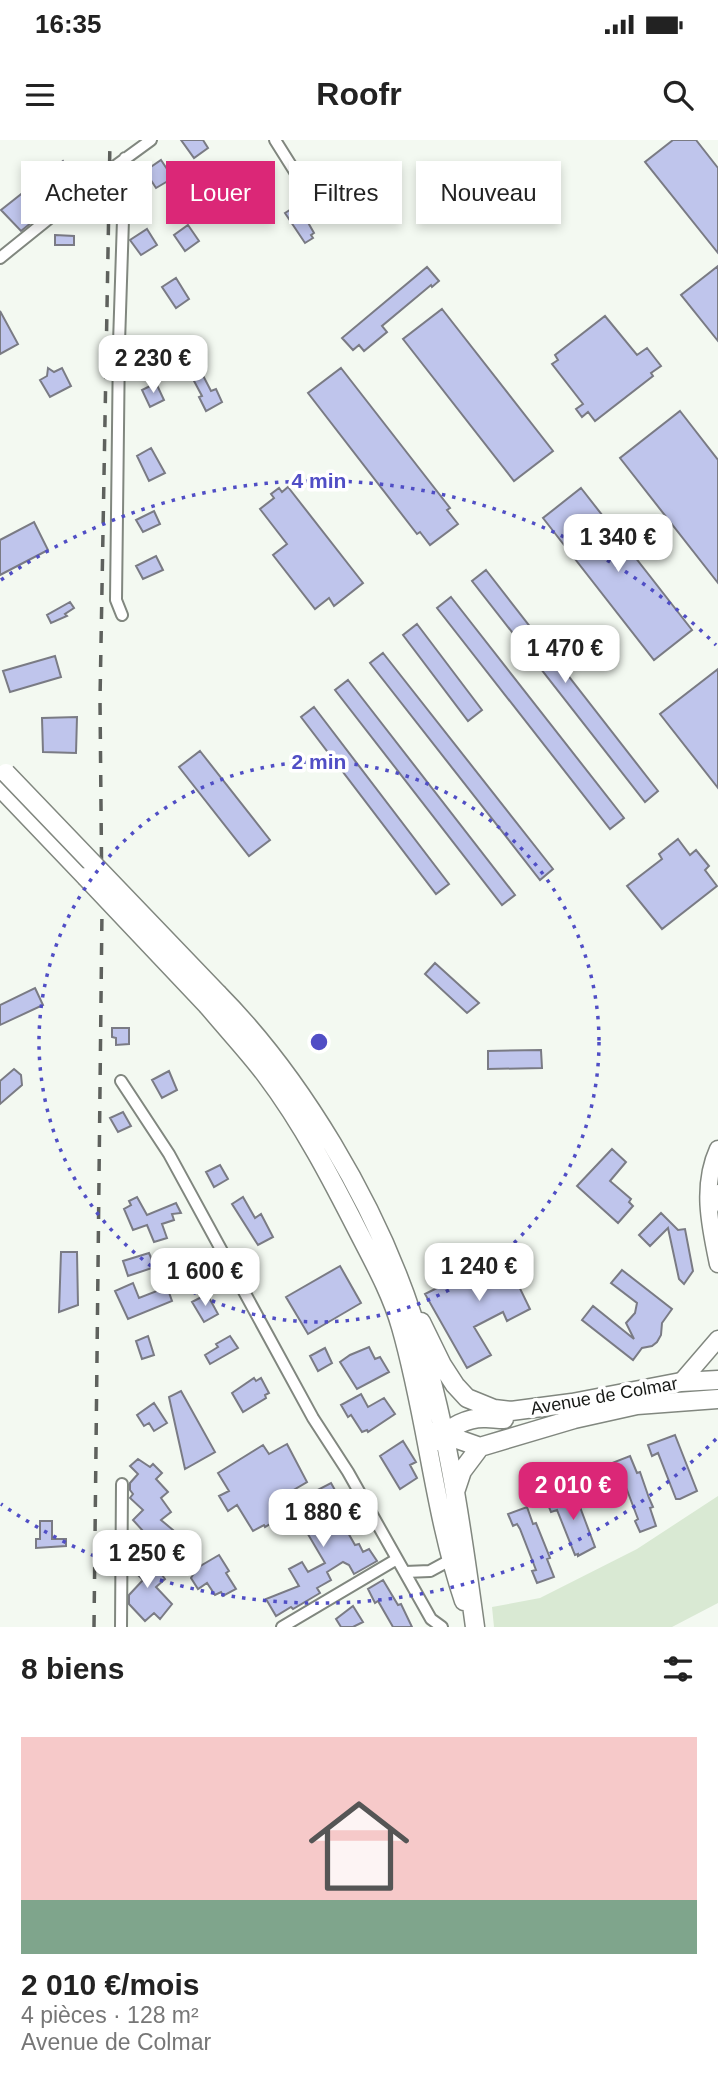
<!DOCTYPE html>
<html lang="fr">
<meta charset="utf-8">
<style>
:root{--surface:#fff;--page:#f2f2f2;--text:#222;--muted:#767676;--accent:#db2777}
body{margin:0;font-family:Helvetica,sans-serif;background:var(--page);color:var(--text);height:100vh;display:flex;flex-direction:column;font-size:26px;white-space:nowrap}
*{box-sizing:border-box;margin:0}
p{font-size:23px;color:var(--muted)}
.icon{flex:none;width:38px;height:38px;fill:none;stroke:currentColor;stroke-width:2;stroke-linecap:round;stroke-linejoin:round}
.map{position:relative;height:1487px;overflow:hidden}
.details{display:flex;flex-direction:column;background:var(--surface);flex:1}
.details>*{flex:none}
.guide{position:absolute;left:21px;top:21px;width:677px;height:63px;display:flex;gap:14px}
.price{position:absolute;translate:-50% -60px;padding:0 16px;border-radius:14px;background:#fff;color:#222;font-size:23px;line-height:46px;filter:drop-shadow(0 2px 4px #0008)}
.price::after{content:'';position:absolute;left:50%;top:42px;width:21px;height:16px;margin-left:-10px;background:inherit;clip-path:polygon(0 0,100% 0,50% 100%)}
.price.active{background:var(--accent);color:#fff}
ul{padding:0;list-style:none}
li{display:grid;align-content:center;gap:14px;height:371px;padding:0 21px}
li span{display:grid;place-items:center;height:217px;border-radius:0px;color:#555}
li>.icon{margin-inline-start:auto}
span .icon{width:126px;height:126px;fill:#fffc;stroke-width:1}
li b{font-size:30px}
h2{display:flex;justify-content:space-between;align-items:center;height:84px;padding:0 21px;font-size:30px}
.chip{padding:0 24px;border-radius:0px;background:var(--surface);box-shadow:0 4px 10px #0003;font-size:24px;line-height:63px}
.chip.active{background:var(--accent);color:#fff}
.status{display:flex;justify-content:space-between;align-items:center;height:49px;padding:0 35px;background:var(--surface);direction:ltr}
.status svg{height:19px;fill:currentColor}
header{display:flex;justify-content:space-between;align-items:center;height:91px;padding:0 21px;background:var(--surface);font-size:32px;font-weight:700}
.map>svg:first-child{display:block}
.green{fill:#d9e9d3}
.building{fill:#bfc5ec;stroke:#7a7b84;stroke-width:2}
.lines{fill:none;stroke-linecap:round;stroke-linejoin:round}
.street-casing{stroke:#81877f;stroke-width:14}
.secondary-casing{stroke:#81877f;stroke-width:19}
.primary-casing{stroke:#81877f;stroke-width:21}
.street{stroke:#fff;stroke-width:10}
.secondary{stroke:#fff;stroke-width:16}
.primary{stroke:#fff;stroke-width:18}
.rail{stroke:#5e615d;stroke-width:3.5;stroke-dasharray:12 12;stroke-linecap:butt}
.primary-bridge-casing{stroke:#81877f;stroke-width:21;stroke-linecap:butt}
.primary-bridge{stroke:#fff;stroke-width:18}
.ring{fill:none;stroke:#504ec5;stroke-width:3.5;stroke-dasharray:3.5 7}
.labels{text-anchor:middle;stroke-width:7;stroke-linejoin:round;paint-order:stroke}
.street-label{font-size:18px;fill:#181a17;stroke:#fff}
.centre{fill:#504ec5;stroke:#fff;stroke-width:3.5}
.ring-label{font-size:21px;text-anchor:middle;font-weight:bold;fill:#504ec5;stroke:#fff;stroke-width:7;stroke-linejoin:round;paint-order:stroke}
</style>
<div class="status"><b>16:35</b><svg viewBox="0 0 49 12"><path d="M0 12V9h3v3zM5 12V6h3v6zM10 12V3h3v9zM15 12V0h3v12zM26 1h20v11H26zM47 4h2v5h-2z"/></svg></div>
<header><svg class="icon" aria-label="menu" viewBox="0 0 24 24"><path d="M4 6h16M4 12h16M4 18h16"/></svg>Roofr<svg class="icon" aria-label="search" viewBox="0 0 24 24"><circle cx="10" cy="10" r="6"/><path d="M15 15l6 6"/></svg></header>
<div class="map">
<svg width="718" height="1487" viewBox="0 0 718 1487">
<rect width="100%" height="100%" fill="#f3f9f1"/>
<path class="green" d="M718,1356V1463L672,1487H494L492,1467L540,1458L637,1409Z"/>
<path class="building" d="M181,0H203L208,8L194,18Z
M673,0H696L718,28V113L645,22Z
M161,20L173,38L156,48L145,31Z
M63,21L79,44L21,91L1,70Z
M343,47L352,63L333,74L324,59Z
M298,65L314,93L311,95L313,98L305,103L285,73Z
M188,85L199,101L185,111L174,95Z
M147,89L157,105L141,115L130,100Z
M55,95L74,96V105H55Z
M718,126V201L681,155Z
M427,127L439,141L432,147L431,145L382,186L387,192L364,211L359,205L353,210L342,198Z
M176,138L189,159L176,168L162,147Z
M442,169L553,311L514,341L403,199Z
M0,171L18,204L0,214Z
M605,176L637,215L647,208L661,226L651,233L653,236L595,281L588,272L582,277L576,269L583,264L552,224L558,220L555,215Z
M191,205L197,218L195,220L211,251L216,249L222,262L206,271L199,257L202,256L185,224L171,231L164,218Z
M48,228L54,232L62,228L71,246L50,257L40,240L47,236Z
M341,228L450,368L447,370L458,384L430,405L420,392L417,394L308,253Z
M156,243L164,260L150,267L142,250Z
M680,271L718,320V443L620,318Z
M151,308L165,333L149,341L137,316Z
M288,347L363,443L334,466L329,458L315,469L273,415L287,404L260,369L274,358L271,354L279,348L282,352Z
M581,348L692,490L654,520L543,378Z
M154,371L160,384L143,392L136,380Z
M34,382L48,410L0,435V400Z
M156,416L163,430L143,439L136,426Z
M486,430L658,651L645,662L472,441Z
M451,457L624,678L610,689L437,468Z
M70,462L74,468L65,474L67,476L51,483L47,475Z
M417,484L482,570L468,581L403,495Z
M383,513L553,729L540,740L370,523Z
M55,516L61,537L10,552L3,531Z
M718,529V648L660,574Z
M348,540L515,755L502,765L335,550Z
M314,567L449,744L436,754L301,577Z
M77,577L76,613L43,612L42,578Z
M200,611L270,700L249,716L179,627Z
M678,699L690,715L696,710L709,726L705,730L717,746L662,789L627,746L662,719L659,714Z
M435,823L479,863L467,873L425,834Z
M35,848L43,865L0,885V865Z
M112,888H129V904L116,905V898L112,897Z
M541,910L542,928L488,929V911Z
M14,929L21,935L22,945L0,964V941Z
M169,931L177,950L162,958L152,940Z
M123,972L131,986L118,992L110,978Z
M612,1009L626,1022L610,1041L631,1059L629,1062L633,1066L618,1083L577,1046Z
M220,1025L228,1039L214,1047L206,1032Z
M137,1057L147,1075L176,1063L181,1073L172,1074L174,1080L162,1084L167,1098L154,1102L147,1085L133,1090L124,1069L131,1065L129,1061Z
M243,1057L255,1078L261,1074L273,1097L258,1105L232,1064Z
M661,1073L678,1090L685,1089L693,1131L684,1144L679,1139L668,1088L650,1106L639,1095Z
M526,1107L531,1118L510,1128L530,1169L507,1181L503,1172L474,1187L491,1215L467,1228L425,1154L511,1111L512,1114Z
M194,1110L206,1138L184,1148L175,1132L182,1129L176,1116Z
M61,1112H77L78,1165L59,1172Z
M149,1113L155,1127L128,1136L123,1121Z
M340,1126L361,1163L308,1194L286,1157Z
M622,1130L672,1169L662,1183L661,1195L657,1202L652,1206L642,1208L633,1220L582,1180L593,1166L634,1199L626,1183L635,1173L637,1163L611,1143Z
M133,1143L139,1158L167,1147L172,1161L128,1179L115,1151Z
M207,1154L218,1174L204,1182L192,1162Z
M148,1196L154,1215L142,1219L136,1201Z
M230,1196L238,1208L210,1224L205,1215L218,1207L216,1204Z
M369,1207L375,1219L380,1217L389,1232L357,1249L340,1222L350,1215Z
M325,1208L332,1223L318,1231L310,1216Z
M254,1238L256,1241L261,1238L269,1253L265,1255L266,1258L243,1272L232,1253Z
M181,1251L215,1312L185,1329L169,1257Z
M361,1254L368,1267L384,1258L395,1274L368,1292L367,1290L362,1292L351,1275L348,1277L341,1265Z
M154,1263L167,1283L154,1291L149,1283L144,1286L137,1275Z
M675,1295L697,1351L680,1359H676L658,1313L652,1316L648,1305Z
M403,1301L416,1322L410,1325L417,1338L400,1349L380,1316Z
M287,1304L307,1342L285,1355L294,1370L265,1387L264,1385L253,1391L237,1365L228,1371L219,1356L229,1351L218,1333L263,1305L269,1314Z
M630,1316L637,1333L640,1332L649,1358L653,1367L650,1368L656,1386L640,1392L635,1381L638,1379L627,1350L620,1333L616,1335L612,1323Z
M138,1319L150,1327L153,1324L162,1333L156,1339L168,1352L161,1358L171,1372L161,1380L179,1395L163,1413L133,1380L143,1370L130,1358L133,1354L130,1350V1343L138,1334L130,1326Z
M331,1343L355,1386L347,1391L355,1405L359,1404L363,1412L369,1409L377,1421L354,1434L349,1425L343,1422L327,1432L331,1440L317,1448L320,1453L293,1469L291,1467L276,1476L266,1459L299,1446L289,1429L302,1422L308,1432L325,1423L299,1379L314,1371L306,1356Z
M574,1351L595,1407L578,1416V1414L575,1415L557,1370L551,1372L547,1362Z
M527,1367L533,1384L536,1383L550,1418L547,1419L554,1437L537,1443L532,1431L536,1430L520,1389L517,1384L513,1386L508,1374Z
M40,1381H52V1399H66V1406L36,1408V1399H40Z
M133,1407L139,1413L137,1417L152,1432L156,1427L165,1439L156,1447L172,1464L160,1479L154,1473L145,1481L129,1464V1455L143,1440L129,1426L131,1421L129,1410Z
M219,1415L229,1431L226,1433L236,1449L223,1456L221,1452L215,1455L207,1443L198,1449L191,1438L197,1428Z
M383,1440L398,1465L401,1464L412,1487H393L378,1461L375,1463L368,1449Z
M353,1466L363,1482L353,1487H341L336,1479Z"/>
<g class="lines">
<defs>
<path id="street" d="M275,0L297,35
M0,118L103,35L151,0
M122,475L116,460L119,203L125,18
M121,941L169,1014L313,1278L348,1332L431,1479L442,1487
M713,1069L718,1050
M405,1432L430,1431L454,1418
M121,1487L122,1344
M282,1487L397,1419"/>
<path id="secondary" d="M718,1009C701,1046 710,1086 718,1124
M681,1242L718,1199"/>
<path id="primary" d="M0,647L86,737
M218,854C301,938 375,1063 412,1175C446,1275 461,1383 475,1487
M208,866C227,889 248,911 266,935C303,984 332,1040 360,1095C375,1124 392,1155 401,1187C427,1277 434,1372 464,1461
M421,1182L442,1225L455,1245L467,1258L494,1269L511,1271L572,1263L681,1242L718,1240
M438,1290L443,1294L480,1307
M439,1301C447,1287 469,1277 486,1278C492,1278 497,1279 504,1279
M480,1307L574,1279L637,1265L718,1259
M455,1352L462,1331L480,1307"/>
</defs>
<use href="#street" class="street-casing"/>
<use href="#secondary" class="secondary-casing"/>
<use href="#primary" class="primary-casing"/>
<use href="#street" class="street"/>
<use href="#secondary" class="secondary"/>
<use href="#primary" class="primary"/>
<path class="rail" d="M94,1487L102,770L100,560L110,0"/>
<defs>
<path id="primary-bridge" d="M6,633L218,854
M86,737L208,866"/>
</defs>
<use href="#primary-bridge" class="primary-bridge-casing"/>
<use href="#primary-bridge" class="primary-bridge"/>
</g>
<g class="ring">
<circle cx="319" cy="902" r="280"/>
<path d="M716 1299A561 561 0 0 1 1 1364M1 440A561 561 0 0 1 716 505"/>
</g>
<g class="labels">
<g class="street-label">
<text transform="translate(604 1256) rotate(-10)" y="6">Avenue de Colmar</text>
</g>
</g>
<circle cx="319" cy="902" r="10" class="centre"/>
<g class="ring-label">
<text x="319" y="348">4 min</text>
<text x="319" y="629">2 min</text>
</g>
</svg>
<b class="price" style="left:153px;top:255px">2 230 €</b>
<b class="price" style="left:618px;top:434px">1 340 €</b>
<b class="price" style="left:565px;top:545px">1 470 €</b>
<b class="price" style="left:479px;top:1163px">1 240 €</b>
<b class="price" style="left:205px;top:1168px">1 600 €</b>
<b class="price active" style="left:573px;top:1382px">2 010 €</b>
<b class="price" style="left:323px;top:1409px">1 880 €</b>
<b class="price" style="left:147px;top:1450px">1 250 €</b>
<div class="guide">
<a class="chip">Acheter</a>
<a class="chip active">Louer</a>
<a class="chip">Filtres</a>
<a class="chip">Nouveau</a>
</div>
</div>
<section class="details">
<h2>8 biens<svg class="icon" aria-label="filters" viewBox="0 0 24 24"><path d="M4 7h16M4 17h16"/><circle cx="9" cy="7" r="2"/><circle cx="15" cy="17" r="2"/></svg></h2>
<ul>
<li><span style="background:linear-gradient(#f6c9c9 75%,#7fa58c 0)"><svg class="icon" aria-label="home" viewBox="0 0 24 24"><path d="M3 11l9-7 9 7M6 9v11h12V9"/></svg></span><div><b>2 010 €/mois</b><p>4 pièces · 128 m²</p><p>Avenue de Colmar</p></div></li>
</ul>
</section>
